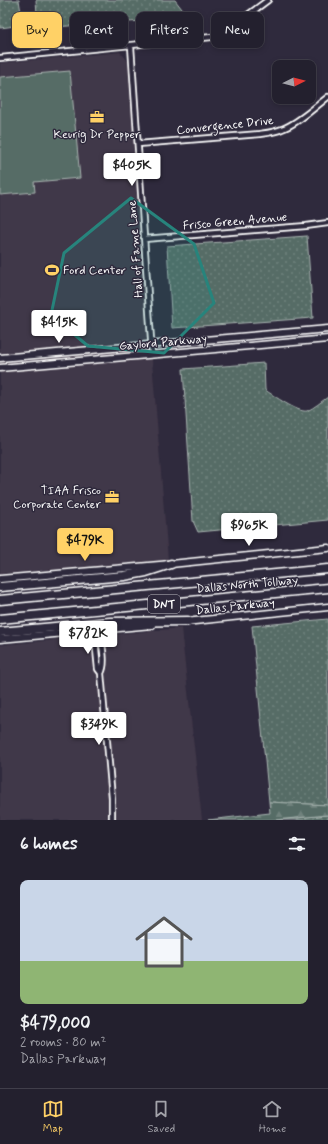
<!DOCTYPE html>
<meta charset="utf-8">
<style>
:root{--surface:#23202e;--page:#2f2d3a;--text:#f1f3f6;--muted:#a3a3aa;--line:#403e4a;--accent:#ffd166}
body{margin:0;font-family:Mynerve,sans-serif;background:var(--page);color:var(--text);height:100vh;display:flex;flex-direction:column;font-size:15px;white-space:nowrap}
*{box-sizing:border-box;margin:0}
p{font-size:13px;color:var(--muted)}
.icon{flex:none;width:22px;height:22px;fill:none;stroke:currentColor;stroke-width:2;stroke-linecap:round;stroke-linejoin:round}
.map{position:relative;height:820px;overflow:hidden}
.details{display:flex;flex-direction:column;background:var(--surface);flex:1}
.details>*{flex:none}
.guide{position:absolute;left:12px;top:12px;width:304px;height:36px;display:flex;gap:8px}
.needle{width:26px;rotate:84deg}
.fabs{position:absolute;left:272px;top:60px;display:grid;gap:8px}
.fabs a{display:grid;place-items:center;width:44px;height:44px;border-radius:8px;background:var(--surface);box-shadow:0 2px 6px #0003,0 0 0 1px var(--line);font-size:20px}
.price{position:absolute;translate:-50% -34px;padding:0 9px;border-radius:4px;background:#fff;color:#222;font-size:13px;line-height:26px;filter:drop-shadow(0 1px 2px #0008)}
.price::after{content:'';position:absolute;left:50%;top:24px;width:12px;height:9px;margin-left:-6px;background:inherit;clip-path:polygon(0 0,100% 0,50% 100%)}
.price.current{background:var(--accent);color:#111}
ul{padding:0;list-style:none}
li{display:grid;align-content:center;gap:8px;height:212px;padding:0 20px}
li span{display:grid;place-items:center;height:124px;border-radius:8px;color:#555}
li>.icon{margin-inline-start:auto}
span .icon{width:72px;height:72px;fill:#fffc;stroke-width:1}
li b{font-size:17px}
h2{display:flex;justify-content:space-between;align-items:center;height:48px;padding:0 20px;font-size:17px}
.pill{padding:0 14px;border-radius:8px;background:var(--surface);box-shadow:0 2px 6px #0003,0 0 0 1px var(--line);font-size:14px;line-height:36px}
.pill.current{background:var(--accent);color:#111}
.tabs{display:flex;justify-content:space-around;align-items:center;height:56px;border-top:1px solid var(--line);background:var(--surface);font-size:11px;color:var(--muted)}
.tabs a{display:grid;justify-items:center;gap:2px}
.tabs .current{color:var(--accent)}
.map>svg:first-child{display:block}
.built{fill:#413748}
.grass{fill:url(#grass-dots);stroke:#aab6b2}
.forest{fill:url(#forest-firs);stroke:#aab6b2}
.pitch{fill:#566c66;stroke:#aab6b2}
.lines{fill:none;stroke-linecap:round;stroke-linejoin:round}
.street-casing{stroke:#fff;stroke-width:8}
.secondary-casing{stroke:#fff;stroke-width:9}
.highway-casing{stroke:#fff;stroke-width:11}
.street{stroke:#2f2a3d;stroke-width:4.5}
.secondary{stroke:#2f2a3d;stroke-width:6}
.highway{stroke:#2f2a3d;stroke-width:8}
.marked{fill:#27847c;fill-opacity:0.2;stroke:#27847c;stroke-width:3;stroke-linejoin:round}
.labels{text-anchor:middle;stroke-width:3;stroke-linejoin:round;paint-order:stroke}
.shield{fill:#2f2a3d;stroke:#c1bfc5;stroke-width:1}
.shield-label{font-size:11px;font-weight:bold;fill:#fff}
.street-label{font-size:12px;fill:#fff;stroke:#2f2a3d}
.poi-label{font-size:12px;fill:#fff;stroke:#2f2a3d}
</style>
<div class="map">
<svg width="328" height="820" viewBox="0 0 328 820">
<defs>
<pattern id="grass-dots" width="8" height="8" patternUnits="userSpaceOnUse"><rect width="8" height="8" fill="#566c66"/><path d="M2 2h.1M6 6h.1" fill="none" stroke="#6f827d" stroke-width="1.8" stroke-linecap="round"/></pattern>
<pattern id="forest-firs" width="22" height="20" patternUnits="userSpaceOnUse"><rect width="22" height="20" fill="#566c66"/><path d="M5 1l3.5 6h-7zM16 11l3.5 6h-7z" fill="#6f827d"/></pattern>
</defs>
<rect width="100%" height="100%" fill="#2f2a3d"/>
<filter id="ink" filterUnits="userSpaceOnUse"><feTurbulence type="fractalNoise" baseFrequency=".025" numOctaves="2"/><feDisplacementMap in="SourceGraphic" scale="8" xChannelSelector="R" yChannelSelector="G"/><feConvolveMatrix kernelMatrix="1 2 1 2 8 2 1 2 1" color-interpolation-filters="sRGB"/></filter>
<g filter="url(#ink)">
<path class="built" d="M120,52L128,61L168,560L0,574V63Z
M181,628L202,820H0V645Z"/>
<path class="grass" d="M0,0H19L23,25L0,28Z
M36,0H175L189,18L38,28Z
M307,236L313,318L172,328L167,246Z
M264,363L265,390C273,395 298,413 307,411C314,408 322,401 328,397V520L198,532L193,521L183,369Z
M328,619V805L269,802L252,626Z
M328,815V820H275Z"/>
<path class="forest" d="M269,802L328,805V815L275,820H208L270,813Z"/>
<path class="pitch" d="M70,71L80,178L34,182L35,192L0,195V77Z"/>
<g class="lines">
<defs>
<path id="street" d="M131,46L152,354
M0,58L212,37L225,32L268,0
M138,144L260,134C267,133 275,132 282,129C297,124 315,107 328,97
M144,239L306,226L328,223
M94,630L98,669L101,673L112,798V820
M100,630C101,641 107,663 101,673"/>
<path id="secondary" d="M0,358L328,329
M0,368L328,339
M0,579L171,564L328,548
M185,622L328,607
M0,639L152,625"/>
<path id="highway" d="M0,587L124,576L146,572L171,564
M0,600L328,569
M0,619L328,588
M0,632L110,622L188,621"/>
</defs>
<use href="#street" class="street-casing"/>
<use href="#secondary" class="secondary-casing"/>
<use href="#highway" class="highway-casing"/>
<use href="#street" class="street"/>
<use href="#secondary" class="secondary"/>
<use href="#highway" class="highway"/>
</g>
</g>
<path class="marked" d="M131,198L194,244L214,303L164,353L88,346L51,315L64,253Z"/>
<defs>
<symbol id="office-bare" viewBox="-9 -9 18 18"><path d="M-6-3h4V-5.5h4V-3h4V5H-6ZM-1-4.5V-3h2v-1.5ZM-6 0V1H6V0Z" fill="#ffd166" stroke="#2f2a3d" stroke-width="2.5" paint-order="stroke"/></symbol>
<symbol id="stadium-bare" viewBox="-9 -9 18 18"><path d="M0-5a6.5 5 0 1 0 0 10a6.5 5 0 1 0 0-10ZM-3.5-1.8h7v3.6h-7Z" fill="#ffd166" stroke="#2f2a3d" stroke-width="2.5" paint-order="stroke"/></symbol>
</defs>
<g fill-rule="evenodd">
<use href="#office-bare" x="87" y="107" width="20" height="20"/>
<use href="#stadium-bare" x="42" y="260" width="20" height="20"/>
<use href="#office-bare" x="102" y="487" width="20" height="20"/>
</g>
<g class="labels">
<rect class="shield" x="148" y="595" width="32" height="18" rx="3"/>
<g class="shield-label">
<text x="164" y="608">DNT</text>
</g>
<g class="street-label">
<text transform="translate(225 125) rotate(-6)" y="4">Convergence Drive</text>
<text transform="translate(235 221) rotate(-5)" y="4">Frisco Green Avenue</text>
<text transform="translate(135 249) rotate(-94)" y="4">Hall of Fame Lane</text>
<text transform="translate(163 342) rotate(-5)" y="4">Gaylord Parkway</text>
<text transform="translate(247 584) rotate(-5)" y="4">Dallas North Tollway</text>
<text transform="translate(235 606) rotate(-6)" y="4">Dallas Parkway</text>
</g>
<g class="poi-label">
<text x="97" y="138">Keurig Dr Pepper</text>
<text x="63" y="274" text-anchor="start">Ford Center</text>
<text x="101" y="494" text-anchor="end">TIAA Frisco<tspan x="101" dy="14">Corporate Center</tspan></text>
</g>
</g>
</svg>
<div class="fabs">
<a><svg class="needle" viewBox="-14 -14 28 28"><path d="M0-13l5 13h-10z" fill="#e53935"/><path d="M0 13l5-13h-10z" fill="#a3a3aa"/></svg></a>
</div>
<b class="price" style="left:132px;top:187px">$405K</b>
<b class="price" style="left:59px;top:344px">$415K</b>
<b class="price" style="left:249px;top:547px">$965K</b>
<b class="price current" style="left:85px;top:562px">$479K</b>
<b class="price" style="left:88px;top:655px">$782K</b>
<b class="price" style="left:99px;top:746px">$349K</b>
<div class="guide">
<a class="pill current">Buy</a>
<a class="pill">Rent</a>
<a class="pill">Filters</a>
<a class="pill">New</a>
</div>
</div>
<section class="details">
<h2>6 homes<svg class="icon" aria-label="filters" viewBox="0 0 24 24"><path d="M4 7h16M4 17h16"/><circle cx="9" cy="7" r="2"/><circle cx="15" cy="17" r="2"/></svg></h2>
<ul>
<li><span style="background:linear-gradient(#c9d6e8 65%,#8fb573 0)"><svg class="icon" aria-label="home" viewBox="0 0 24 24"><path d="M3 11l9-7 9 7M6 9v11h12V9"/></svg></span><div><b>$479,000</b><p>2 rooms · 80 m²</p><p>Dallas Parkway</p></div></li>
</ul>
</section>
<nav class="tabs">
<a class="current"><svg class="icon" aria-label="map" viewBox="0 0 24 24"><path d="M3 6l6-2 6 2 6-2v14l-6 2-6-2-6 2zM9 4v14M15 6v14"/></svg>Map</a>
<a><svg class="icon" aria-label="saved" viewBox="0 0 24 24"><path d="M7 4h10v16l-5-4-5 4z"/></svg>Saved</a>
<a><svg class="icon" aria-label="home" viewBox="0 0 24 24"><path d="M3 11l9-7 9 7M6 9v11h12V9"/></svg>Home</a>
</nav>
